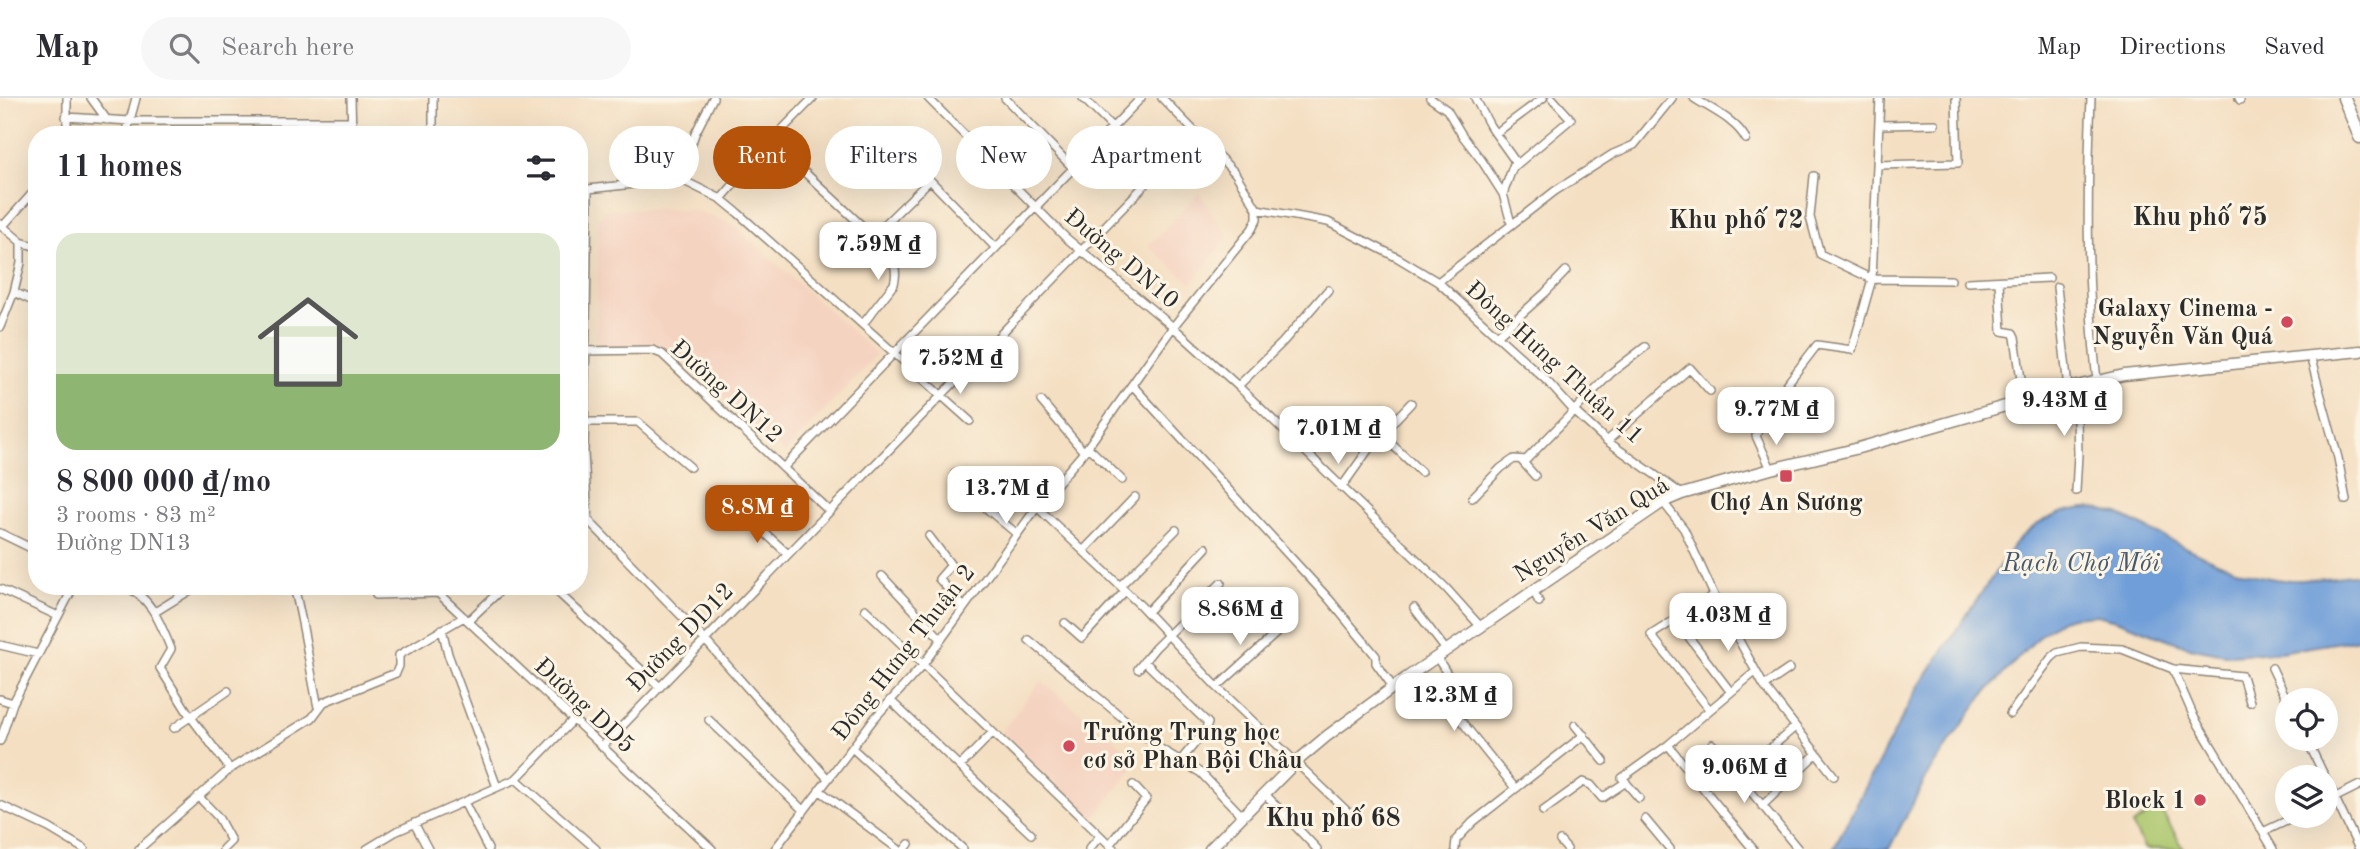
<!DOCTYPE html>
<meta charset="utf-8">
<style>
:root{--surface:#fff;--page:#f7f7f7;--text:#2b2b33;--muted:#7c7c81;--line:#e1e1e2;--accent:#b45309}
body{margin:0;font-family:"Old Standard TT",serif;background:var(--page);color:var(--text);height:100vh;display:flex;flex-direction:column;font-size:26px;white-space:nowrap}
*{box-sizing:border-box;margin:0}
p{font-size:23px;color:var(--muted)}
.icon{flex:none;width:38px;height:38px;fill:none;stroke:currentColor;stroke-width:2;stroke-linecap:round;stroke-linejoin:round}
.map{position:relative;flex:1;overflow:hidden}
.panel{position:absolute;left:28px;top:28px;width:560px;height:469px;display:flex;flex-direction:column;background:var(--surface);border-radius:28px;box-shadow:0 7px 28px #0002}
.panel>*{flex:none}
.hud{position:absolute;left:609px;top:28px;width:665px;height:63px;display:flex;gap:14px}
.buttons{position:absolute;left:2275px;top:590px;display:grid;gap:14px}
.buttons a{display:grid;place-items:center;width:63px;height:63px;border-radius:50%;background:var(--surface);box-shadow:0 7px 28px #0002;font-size:35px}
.price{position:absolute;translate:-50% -60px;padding:0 16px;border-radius:14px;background:#fff;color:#222;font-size:23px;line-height:46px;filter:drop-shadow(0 2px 4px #0008)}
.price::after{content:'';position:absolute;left:50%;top:42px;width:21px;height:16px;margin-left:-10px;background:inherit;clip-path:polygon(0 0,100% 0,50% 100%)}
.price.current{background:var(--accent);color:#fff}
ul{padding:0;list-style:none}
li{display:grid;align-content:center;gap:14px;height:371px;padding:0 28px}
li+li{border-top:2px solid var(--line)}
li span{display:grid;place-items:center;height:217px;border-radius:21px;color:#555}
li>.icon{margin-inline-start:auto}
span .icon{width:126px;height:126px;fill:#fffc;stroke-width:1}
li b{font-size:30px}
h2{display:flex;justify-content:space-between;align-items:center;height:84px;padding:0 28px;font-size:30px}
.tag{padding:0 24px;border-radius:32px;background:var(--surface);box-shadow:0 7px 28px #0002;font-size:24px;line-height:63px}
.tag.current{background:var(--accent);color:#fff}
header{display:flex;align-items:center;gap:42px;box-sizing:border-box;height:98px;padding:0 35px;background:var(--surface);border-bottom:2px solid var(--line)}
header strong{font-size:33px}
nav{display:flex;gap:38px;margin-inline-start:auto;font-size:24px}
.search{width:490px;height:63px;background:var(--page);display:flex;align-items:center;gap:18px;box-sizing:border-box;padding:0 24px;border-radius:38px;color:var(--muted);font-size:26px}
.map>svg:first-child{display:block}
.built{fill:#f5d3c1}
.green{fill:#acc66c;stroke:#6c784c;stroke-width:2}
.water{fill:#6f9ed8;stroke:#4d6482;stroke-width:2}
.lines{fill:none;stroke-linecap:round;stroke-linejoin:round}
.minor-casing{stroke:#908576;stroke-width:10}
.secondary-casing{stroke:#908576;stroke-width:13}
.primary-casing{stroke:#908576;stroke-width:15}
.minor{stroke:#fff;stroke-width:7}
.secondary{stroke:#fff;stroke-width:10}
.primary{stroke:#fff;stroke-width:12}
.poi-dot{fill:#d1495b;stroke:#fcf5e5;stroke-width:2.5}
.labels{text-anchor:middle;stroke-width:6;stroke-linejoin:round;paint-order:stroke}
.street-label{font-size:24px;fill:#2b2b2b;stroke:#fcf5e5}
.poi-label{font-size:24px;font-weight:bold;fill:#2b2b2b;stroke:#fcf5e5;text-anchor:end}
.neighbourhood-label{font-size:26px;font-weight:bold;fill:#2b2b2b;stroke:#fcf5e5}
.water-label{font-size:26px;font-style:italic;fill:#465970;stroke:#fcf5e5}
</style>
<header>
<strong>Map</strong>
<div class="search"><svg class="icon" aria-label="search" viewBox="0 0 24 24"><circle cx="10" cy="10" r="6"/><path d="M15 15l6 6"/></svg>Search here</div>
<nav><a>Map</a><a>Directions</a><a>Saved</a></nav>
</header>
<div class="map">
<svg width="2360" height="751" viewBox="0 0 2360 751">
<rect width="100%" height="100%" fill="#fcf5e5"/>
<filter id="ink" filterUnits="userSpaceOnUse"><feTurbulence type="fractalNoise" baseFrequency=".0143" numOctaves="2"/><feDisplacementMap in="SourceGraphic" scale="14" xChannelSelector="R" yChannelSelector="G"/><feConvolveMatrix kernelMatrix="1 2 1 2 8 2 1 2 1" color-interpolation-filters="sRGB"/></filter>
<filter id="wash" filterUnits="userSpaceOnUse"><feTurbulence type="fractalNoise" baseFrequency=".00686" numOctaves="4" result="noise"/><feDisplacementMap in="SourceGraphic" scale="28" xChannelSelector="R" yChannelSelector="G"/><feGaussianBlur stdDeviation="1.57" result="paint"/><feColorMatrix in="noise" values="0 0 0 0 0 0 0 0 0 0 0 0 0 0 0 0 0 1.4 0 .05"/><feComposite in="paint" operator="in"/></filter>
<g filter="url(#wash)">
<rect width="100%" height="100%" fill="#f4dfc2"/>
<path class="built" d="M1199,95L1228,138L1192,186L1148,148Z
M607,111H676L700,114L731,125L877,256L785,355L685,265L670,254L659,250H604L596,242L598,120Z
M1041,583L1139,662L1093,722L1001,634Z"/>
<path class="green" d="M2157,711L2162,714L2184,751H2145L2132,727Z"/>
<path class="water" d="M2085,410L2099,411L2118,416C2167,439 2231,478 2284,482C2309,483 2335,479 2360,476V541L2280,554L2229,557L2189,549L2119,523L2097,517L2072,519L2061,522L2040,537L1981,600L1929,674L1889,751H1833L1917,591L2013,448C2032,426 2055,413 2085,410Z"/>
</g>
<g filter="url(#ink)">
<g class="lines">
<defs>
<path id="minor" d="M67,0V37
M91,0L107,22
M351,0L352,37
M928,0L1065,139L1173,229L1238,288L1446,490L1480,528
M1005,0L1073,70
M1083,0L1112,29
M1162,0L1235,75L1257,111
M1430,0L1447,12L1462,37L1482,63L1503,96L1511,125
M1475,0L1490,28L1515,63L1503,96
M1694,0C1712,12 1736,22 1746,41
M2091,0C2087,95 2086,188 2097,283
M2239,0L2240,2
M66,19L130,23H352
M1879,27L1935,26
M1496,35L1543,0
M126,37L136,0
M433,37V0
M771,43L873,138L930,82L996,150
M1877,67L1958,65L1956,0
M1515,68L1571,21L1552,0
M1814,78L1810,119L1820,156L1872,181L1951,182
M680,81L721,101L738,115L970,323
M680,81L695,36L713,0
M588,91L584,355L588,422L705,542L828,681
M579,92L680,81
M721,101L771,43L813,0
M1257,111L1328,124L1398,160L1438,184L1547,283L1574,313L1607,343L1682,396
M0,126L21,144V165L14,194L37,205
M3,128L37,90
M21,144L37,149
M1438,184L1555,93L1613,56L1634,47L1672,0
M1968,184L2049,180
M1999,184L2002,233L2013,235L2015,239L2024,303
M2057,189L2068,290
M863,226L894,186C900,165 887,151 873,138
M0,229L14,194
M1498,237L1545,195L1566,173
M579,253L652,252L662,256L829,413
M2310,258L2338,360L2346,402
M1133,288L1329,501L1376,558V565L1393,589
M1238,288L1282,245L1328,192
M2076,288L2078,356L2076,393
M1041,303L1084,354
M584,324H638L690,369
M1381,336L1421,374
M1607,343L1690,270L1710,293
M1088,349L1122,382
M1521,362L1535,378
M783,370L1141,0
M1771,371L1756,338L1764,316L1817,247L1852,252L1872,181L1880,0
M955,376L986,410L1017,436
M1341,390L1373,345L1411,305
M1472,400L1501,370L1514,361L1526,362L1611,275L1645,249
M1663,404L1684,431L1714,497L1764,588L1834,678
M1037,409L1140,507L1217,589L1348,714
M744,416L788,456
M0,435L37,453
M929,438L951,467L939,481L964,509
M1083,453L1135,399
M882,478L941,541
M123,488C151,497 161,527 171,551L160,570L190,618L230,671
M435,488L438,495L712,751
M551,488L660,589
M1120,488L1176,432
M0,491L58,518
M1533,492L1539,504
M1210,496L1233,522
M296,497C305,534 310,572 318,609
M376,497L438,495
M1414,510L1446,552
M865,511L1114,751
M155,514L197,488
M1147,514L1206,450
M1675,521L1730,593
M468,523L505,488
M1065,525L1082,540L1125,493
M442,531L448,556L497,689
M1029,542L1159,650L1201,675L1242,718
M0,547L38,556
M1436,558L1458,593L1453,599L1451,610L1515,690
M1144,563L1208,625L1205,633L1181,662
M2272,570L2287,602
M1138,571L1155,550L1221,485
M2173,571L2194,619L2273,751
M1764,588L1789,571
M1217,589L1282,530
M0,601L13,605
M890,602L1031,736
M1709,611L1651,537L1714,497
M2010,616L2051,560L2057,555L2081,549L2122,551L2173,571L2242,578L2250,604
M709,622L804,713
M1575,627L1604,663
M174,630L228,593
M2306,640L2325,679
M0,643L13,605L74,488
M1712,646L1798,751
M1668,647L1753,751
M602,649L1196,34
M852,650L963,751
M960,668L992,635
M1738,678L1795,629
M516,681L596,751
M2326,681L2359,751
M819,692L898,751
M1264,695L1317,751
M198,698L218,719L231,743L223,751
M1639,700L1622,680L1668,647L1755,574
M464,704L488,751
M2326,704L2360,687
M0,707L49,730L84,751
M1762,708L1816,656
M1543,713L1583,684L1591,687L1602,700L1626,684
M1645,721L1670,751
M414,725L428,751
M2263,734L2297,718
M1560,743L1567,751
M1109,747L1146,701L1133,687
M139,751L230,671L312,620L324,604L396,575L399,568V557L464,519
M367,751L395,734L516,681L575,620
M775,751L873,622L922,568L1037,409L1084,354L1173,229L1252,131L1257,121V111
M905,751L909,746
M1089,751L1100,738
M1455,751L1456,742L1473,724L1584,637"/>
<path id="secondary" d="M1210,751L1296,664L1327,638L1406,580L1663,404L1682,396L1771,371L1855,351L2068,290L2124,277L2360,253"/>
<path id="primary" d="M2344,0L2360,39"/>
</defs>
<use href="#minor" class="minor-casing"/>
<use href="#secondary" class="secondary-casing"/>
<use href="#primary" class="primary-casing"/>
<use href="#minor" class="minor"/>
<use href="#secondary" class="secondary"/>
<use href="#primary" class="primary"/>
</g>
</g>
<g class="poi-dot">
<circle cx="2287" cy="224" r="7"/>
<rect x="1779" y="371" width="14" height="14" rx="3.5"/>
<circle cx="1069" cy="648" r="7"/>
<circle cx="2200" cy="702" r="7"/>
</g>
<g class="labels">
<g class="street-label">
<text transform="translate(1122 160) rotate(40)" y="8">Đường DN10</text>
<text transform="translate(1555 264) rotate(42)" y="8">Đông Hưng Thuận 11</text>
<text transform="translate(727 293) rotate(42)" y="8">Đường DN12</text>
<text transform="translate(1591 431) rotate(-32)" y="8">Nguyễn Văn Quá</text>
<text transform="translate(680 539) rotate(-46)" y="8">Đường DD12</text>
<text transform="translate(903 554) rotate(-52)" y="8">Đông Hưng Thuận 2</text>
<text transform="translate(585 607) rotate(43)" y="8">Đường DD5</text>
</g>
<g class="poi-label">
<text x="2273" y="218">Galaxy Cinema -<tspan x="2273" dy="28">Nguyễn Văn Quá</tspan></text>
<text x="1786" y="412" text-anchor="middle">Chợ An Sương</text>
<text x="1083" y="642" text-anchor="start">Trường Trung học<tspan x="1083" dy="28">cơ sở Phan Bội Châu</tspan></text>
<text x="2186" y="710">Block 1</text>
</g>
<g class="neighbourhood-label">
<text x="2200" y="127">Khu phố 75</text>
<text x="1736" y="130">Khu phố 72</text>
<text x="1333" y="728">Khu phố 68</text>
</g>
<g class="water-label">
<text x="2081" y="473">Rạch Chợ Mới</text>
</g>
</g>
</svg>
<div class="buttons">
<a><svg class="icon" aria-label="locate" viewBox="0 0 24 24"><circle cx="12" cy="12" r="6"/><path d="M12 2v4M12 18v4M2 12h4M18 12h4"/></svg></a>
<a><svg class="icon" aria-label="layers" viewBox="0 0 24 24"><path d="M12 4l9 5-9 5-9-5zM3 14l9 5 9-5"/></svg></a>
</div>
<b class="price" style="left:878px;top:184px">7.59M ₫</b>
<b class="price" style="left:960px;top:298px">7.52M ₫</b>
<b class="price" style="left:2064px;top:340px">9.43M ₫</b>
<b class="price" style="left:1776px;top:349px">9.77M ₫</b>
<b class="price" style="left:1338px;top:368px">7.01M ₫</b>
<b class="price" style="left:1006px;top:428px">13.7M ₫</b>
<b class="price current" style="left:757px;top:447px">8.8M ₫</b>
<b class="price" style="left:1240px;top:549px">8.86M ₫</b>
<b class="price" style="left:1728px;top:555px">4.03M ₫</b>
<b class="price" style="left:1454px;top:635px">12.3M ₫</b>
<b class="price" style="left:1744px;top:707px">9.06M ₫</b>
<div class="hud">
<a class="tag">Buy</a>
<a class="tag current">Rent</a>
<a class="tag">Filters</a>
<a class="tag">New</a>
<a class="tag">Apartment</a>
</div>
<section class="panel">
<h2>11 homes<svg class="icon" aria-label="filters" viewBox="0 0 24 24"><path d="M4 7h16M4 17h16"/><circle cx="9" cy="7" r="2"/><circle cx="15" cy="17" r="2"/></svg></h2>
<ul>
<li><span style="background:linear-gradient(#dfe7d0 65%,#8fb573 0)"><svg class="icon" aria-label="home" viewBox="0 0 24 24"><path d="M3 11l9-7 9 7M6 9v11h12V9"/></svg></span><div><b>8 800 000 ₫/mo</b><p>3 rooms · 83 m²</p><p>Đường DN13</p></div></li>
</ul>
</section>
</div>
